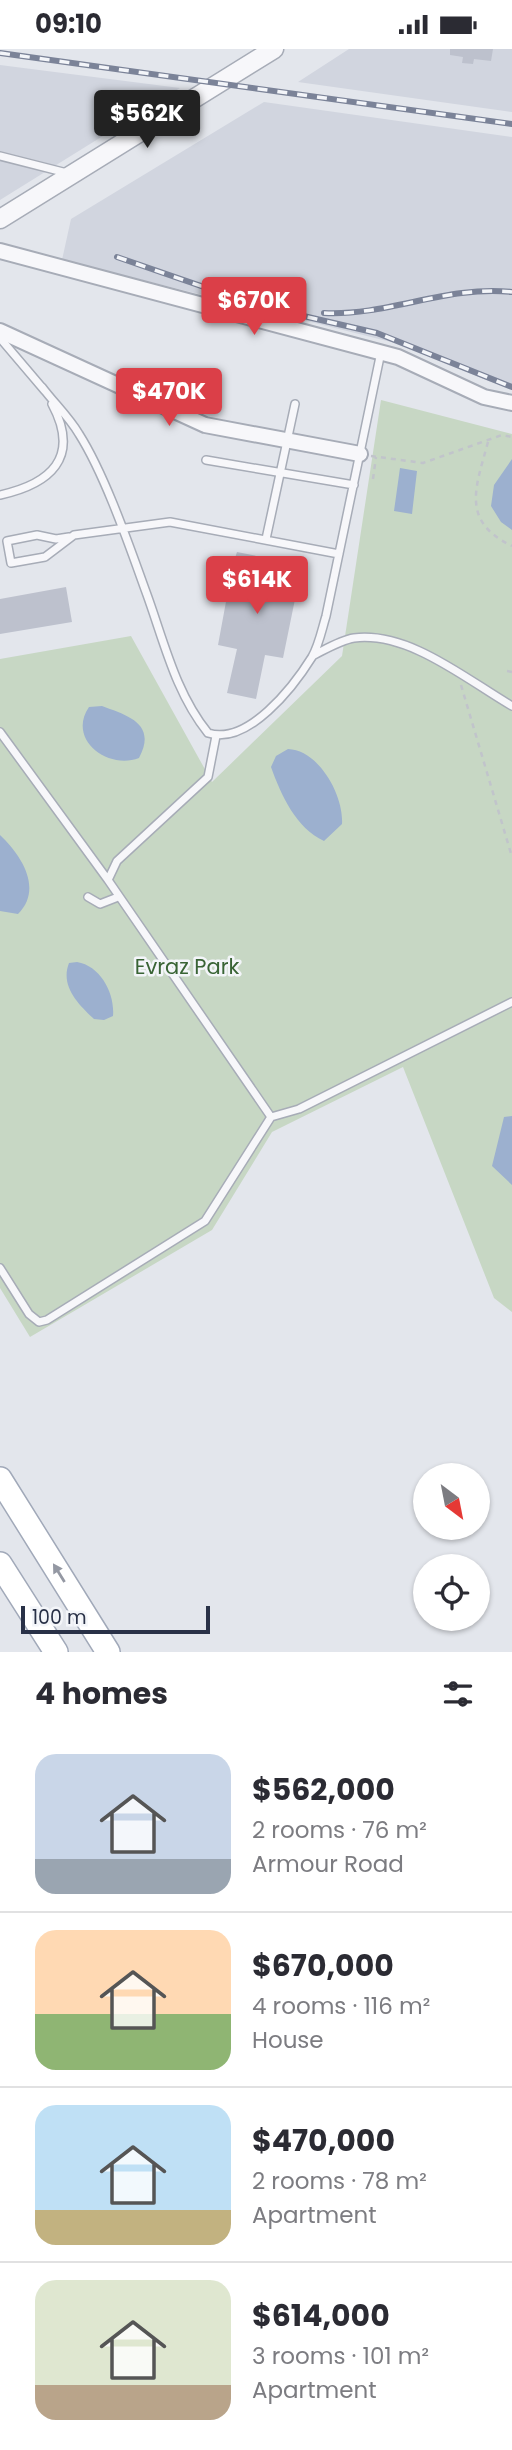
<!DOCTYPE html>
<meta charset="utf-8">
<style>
:root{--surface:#fff;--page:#f2f2f3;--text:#2b2b33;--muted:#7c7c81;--line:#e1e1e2;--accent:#db3f48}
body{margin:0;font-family:Poppins,sans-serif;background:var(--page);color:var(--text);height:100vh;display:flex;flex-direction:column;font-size:26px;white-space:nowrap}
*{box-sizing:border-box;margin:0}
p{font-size:23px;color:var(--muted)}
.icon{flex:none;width:38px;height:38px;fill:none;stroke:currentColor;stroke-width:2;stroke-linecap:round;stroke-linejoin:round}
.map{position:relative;height:1603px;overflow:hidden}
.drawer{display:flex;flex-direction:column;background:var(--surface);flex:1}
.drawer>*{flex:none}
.needle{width:46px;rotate:148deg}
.fabs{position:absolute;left:413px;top:1414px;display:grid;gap:14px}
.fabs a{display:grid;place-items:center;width:77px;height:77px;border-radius:50%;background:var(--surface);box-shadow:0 2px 5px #0004;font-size:35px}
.scale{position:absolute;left:21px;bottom:18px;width:189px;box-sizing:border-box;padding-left:7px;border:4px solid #293147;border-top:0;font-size:19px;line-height:24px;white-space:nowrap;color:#293147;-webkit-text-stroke:5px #f3f5f9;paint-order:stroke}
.price{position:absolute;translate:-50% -60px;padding:0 16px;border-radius:7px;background:var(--accent);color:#fff;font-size:23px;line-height:46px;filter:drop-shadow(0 2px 4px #0008)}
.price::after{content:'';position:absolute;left:50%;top:42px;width:21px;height:16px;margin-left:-10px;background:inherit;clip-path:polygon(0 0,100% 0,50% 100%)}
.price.active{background:#222;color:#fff}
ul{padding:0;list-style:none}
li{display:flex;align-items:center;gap:21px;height:175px;padding:0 35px}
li+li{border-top:2px solid var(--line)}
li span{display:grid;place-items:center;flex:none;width:196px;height:140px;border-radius:21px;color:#555}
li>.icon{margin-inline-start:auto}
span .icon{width:84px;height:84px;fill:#fffc;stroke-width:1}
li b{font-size:30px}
h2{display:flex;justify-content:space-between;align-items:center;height:84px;padding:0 35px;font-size:30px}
.status{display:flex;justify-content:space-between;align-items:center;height:49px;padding:0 35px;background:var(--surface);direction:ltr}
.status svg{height:19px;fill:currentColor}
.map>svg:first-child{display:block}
.built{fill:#d1d5df}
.green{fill:#c7d7c4}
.water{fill:#9cb0cf}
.building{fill:#bdc1cd}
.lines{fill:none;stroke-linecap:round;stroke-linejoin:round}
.service-casing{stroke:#a7acb7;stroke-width:10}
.minor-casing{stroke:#a7acb7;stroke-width:18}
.tertiary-casing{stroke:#a7acb7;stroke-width:21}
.primary-casing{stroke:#a1a9b9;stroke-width:26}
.path{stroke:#c1c4cb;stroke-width:2.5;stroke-dasharray:5 5;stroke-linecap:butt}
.service{stroke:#f7f7fa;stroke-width:7}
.minor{stroke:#f7f7fa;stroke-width:14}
.tertiary{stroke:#f7f7fa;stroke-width:18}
.primary{stroke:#fff;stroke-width:23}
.rail-casing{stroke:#7b8398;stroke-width:6}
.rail{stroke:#f3f5f9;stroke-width:3.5;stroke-dasharray:10;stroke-linecap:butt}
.oneway{fill:#9498a3}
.labels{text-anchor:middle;stroke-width:5;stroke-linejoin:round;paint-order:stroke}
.park-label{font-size:21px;fill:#396435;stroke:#f3f5f9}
</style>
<div class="status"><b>09:10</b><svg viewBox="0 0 49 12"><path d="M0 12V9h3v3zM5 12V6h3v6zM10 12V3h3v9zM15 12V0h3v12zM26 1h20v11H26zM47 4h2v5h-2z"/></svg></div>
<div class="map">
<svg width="512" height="1603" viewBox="0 0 512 1603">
<rect width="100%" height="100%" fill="#e3e6ec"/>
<path class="built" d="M349,0H512V63L298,33Z
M0,16L180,39L0,151Z
M264,53L512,88V339L491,333L403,296L62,211L71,170Z"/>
<path class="green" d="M381,351L512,385V1263L494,1249L403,1018L272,1083L212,1181L30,1288L0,1239V610L131,587L212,733L342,607Z"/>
<path class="water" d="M512,410V481L501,473L491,457L494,436Z
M400,419L417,422L412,465L394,462Z
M102,657C129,667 157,675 139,709C107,721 67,690 89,658Z
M288,700C319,701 344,747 342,775L324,792C296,779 281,746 271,718L276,707Z
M0,786C22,807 43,840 18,865L0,862Z
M77,913C101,917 115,945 113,967L104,971L94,970C78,955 60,937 69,914Z
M512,1067V1136L492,1117L504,1068Z"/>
<path class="building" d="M450,0H493L491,12L474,10L473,15L462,14L463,8L450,6Z
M237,503L302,516L283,609L265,606L256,650L227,644L237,600L218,596L230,531L220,529L224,510L234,512Z
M66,538L72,573L0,585V550Z"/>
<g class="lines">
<defs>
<path id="service" d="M0,107L67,124
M0,289L45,342
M42,338C54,354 69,368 79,385C105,426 129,496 146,543C164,592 175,643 208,684C248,697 294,637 312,608C319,596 322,580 326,567L381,303
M206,411L354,436
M0,446C50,435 81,409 52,355
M69,488L56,490L37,486L7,492L11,514L45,508L74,486L170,473L339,505
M266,490L295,355
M314,606C326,600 341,591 354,589C409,582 467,631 512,657
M0,683L108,831
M216,687L208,728L117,812L108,831L271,1068
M88,848L100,855L118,848
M0,1219L29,1265L39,1273L47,1271L205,1172L271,1068L299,1060L512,953"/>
<path id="minor" d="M0,202L398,308L484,348L512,354
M0,282L205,376L360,405"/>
<path id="tertiary" d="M0,170L274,0"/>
<path id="primary" d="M0,1430L108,1603
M0,1515L56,1603"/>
</defs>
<use href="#service" class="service-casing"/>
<use href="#minor" class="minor-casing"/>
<use href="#tertiary" class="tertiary-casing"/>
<use href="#primary" class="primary-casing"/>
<path class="path" d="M488,393C476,438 460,472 512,497
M371,407L423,414L502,386L512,388
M373,430L376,408
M507,622L512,623
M461,636L512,808"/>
<use href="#service" class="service"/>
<use href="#minor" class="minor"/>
<use href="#tertiary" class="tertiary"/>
<use href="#primary" class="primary"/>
<defs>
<path id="rail" d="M0,4L512,75
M117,208L256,256L377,284L512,338
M324,264C389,267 447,236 512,243"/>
</defs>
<use href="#rail" class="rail-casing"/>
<use href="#rail" class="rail"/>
</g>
<defs><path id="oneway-solid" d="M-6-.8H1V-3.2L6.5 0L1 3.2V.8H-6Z" transform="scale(1.75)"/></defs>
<use class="oneway" href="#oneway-solid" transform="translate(59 1524) rotate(-122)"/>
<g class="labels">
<g class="park-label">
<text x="187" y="925">Evraz Park</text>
</g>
</g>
</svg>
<div class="fabs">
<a><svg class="needle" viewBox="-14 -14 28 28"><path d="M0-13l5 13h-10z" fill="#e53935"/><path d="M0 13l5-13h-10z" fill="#7c7c81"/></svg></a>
<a><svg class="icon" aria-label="locate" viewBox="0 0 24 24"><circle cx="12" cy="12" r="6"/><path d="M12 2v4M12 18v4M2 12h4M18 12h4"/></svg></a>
</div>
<div class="scale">100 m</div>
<b class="price active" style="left:147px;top:101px">$562K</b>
<b class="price" style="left:254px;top:288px">$670K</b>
<b class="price" style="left:169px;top:379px">$470K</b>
<b class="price" style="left:257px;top:567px">$614K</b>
</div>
<section class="drawer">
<h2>4 homes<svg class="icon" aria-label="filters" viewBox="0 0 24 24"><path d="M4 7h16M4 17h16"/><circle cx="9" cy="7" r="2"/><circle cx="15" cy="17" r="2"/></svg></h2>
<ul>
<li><span style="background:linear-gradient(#c9d6e8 75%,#9aa5b1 0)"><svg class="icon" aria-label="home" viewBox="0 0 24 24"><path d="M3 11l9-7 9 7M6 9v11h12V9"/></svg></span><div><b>$562,000</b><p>2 rooms · 76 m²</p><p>Armour Road</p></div></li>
<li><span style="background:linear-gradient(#ffd9b3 60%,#8fb573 0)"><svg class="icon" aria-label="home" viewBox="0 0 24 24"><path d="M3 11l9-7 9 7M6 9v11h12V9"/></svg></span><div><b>$670,000</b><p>4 rooms · 116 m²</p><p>House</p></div></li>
<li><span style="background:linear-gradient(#bfe0f5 75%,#c2b280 0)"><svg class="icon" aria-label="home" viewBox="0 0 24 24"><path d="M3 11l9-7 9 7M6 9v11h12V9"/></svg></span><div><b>$470,000</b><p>2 rooms · 78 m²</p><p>Apartment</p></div></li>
<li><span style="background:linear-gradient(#dfe7d0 75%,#b9a48a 0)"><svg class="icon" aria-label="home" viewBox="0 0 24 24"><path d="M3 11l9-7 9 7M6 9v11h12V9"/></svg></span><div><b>$614,000</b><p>3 rooms · 101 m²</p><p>Apartment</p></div></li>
</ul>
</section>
